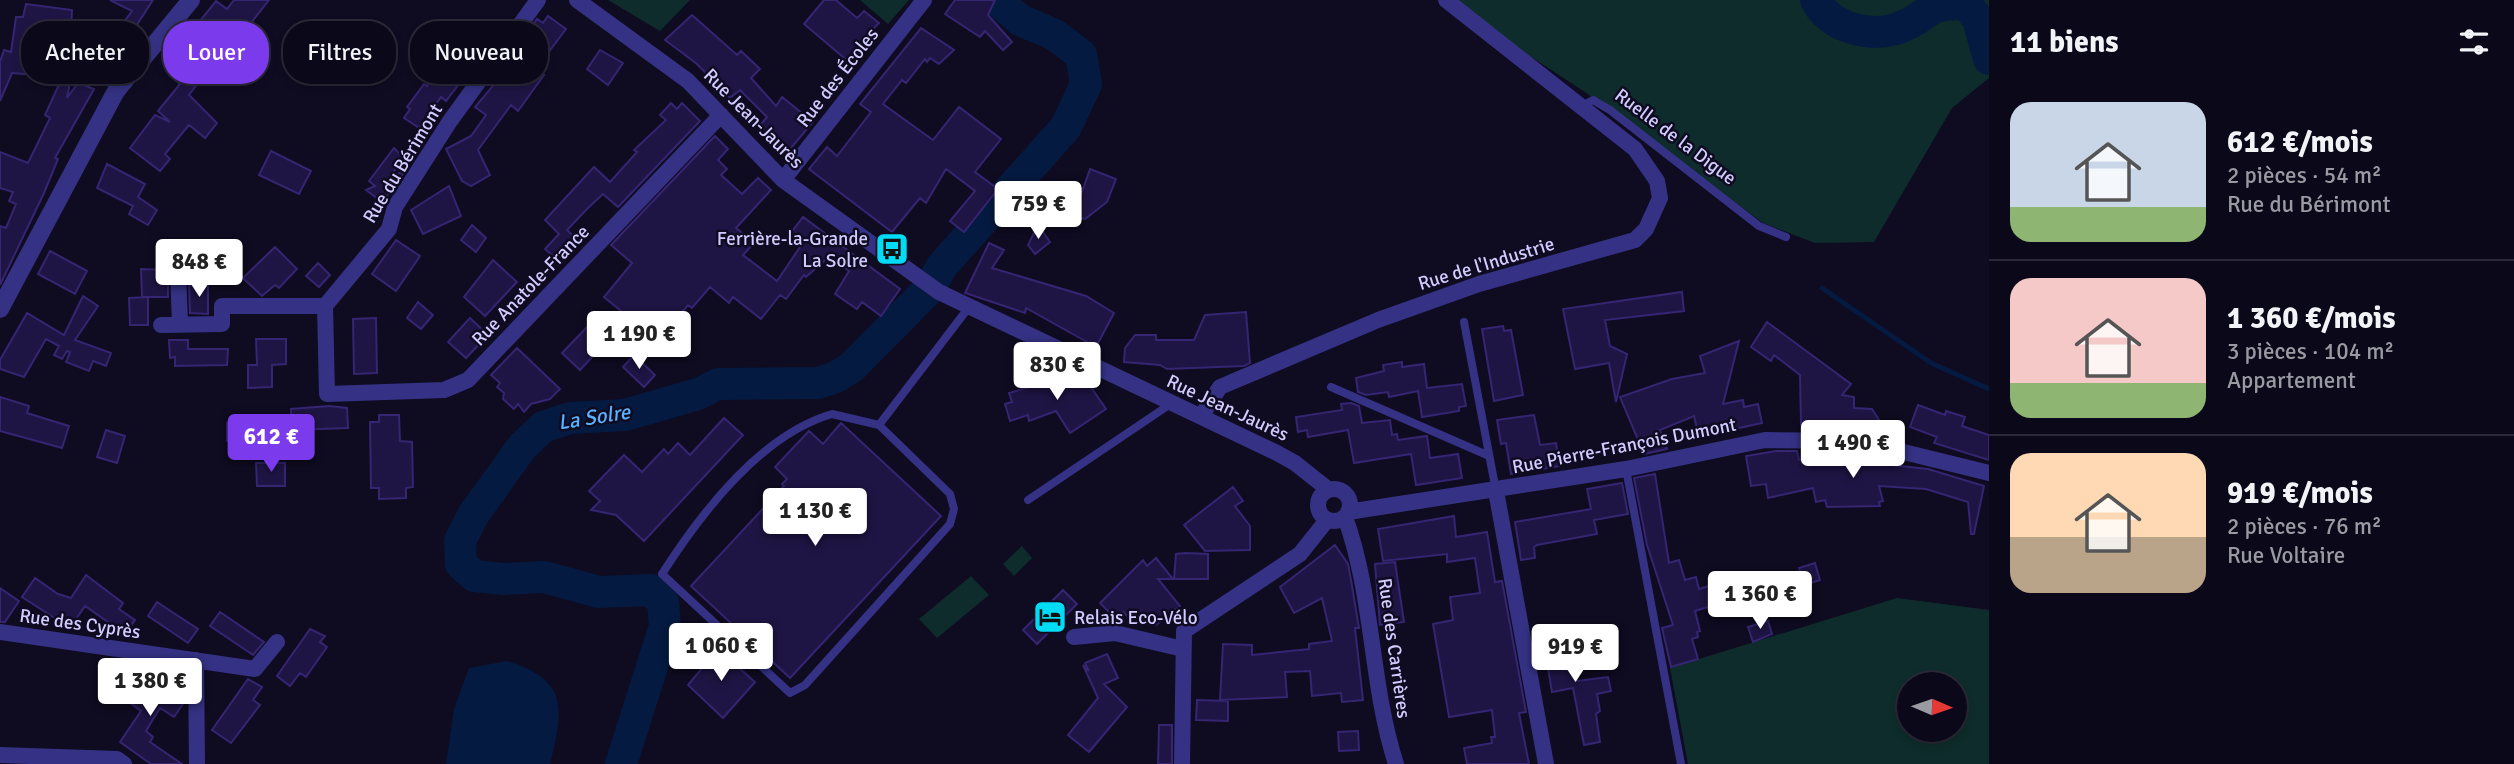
<!DOCTYPE html>
<html lang="fr">
<meta charset="utf-8">
<style>
:root{--surface:#0b0819;--page:#141122;--text:#f1f3f6;--muted:#9a9aa2;--line:#2b2938;--accent:#7c3aed}
body{margin:0;font-family:Signika,sans-serif;background:var(--page);color:var(--text);height:100vh;display:flex;flex-direction:column;font-size:26px;white-space:nowrap}
*{box-sizing:border-box;margin:0}
p{font-size:23px;color:var(--muted)}
.icon{flex:none;width:38px;height:38px;fill:none;stroke:currentColor;stroke-width:2;stroke-linecap:round;stroke-linejoin:round}
.map{position:relative;flex:1;overflow:hidden}
.details{display:flex;flex-direction:column;background:var(--surface);width:525px}
.details>*{flex:none}
.banner{position:absolute;left:21px;top:21px;width:665px;height:63px;display:flex;gap:14px}
.needle{width:46px;rotate:92deg}
.tools{position:absolute;left:1897px;top:672px;display:grid;gap:14px}
.tools a{display:grid;place-items:center;width:70px;height:70px;border-radius:50%;background:var(--surface);box-shadow:0 4px 10px #0003,0 0 0 2px var(--line);font-size:35px}
.price{position:absolute;translate:-50% -60px;padding:0 16px;border-radius:7px;background:#fff;color:#222;font-size:23px;line-height:46px;filter:drop-shadow(0 2px 4px #0008)}
.price::after{content:'';position:absolute;left:50%;top:42px;width:21px;height:16px;margin-left:-10px;background:inherit;clip-path:polygon(0 0,100% 0,50% 100%)}
.price.current{background:var(--accent);color:#fff}
ul{padding:0;list-style:none}
li{display:flex;align-items:center;gap:21px;height:175px;padding:0 21px}
li+li{border-top:2px solid var(--line)}
li span{display:grid;place-items:center;flex:none;width:196px;height:140px;border-radius:21px;color:#555}
li>.icon{margin-inline-start:auto}
span .icon{width:84px;height:84px;fill:#fffc;stroke-width:1}
li b{font-size:30px}
h2{display:flex;justify-content:space-between;align-items:center;height:84px;padding:0 21px;font-size:30px}
.pill{padding:0 24px;border-radius:28px;background:var(--surface);box-shadow:0 4px 10px #0003,0 0 0 2px var(--line);font-size:24px;line-height:63px}
.pill.current{background:var(--accent);color:#fff}
main{display:flex;flex:1;min-height:0}
.map>svg:first-child{display:block}
.green{fill:#0e2c2b;fill-rule:evenodd}
.water{fill:#051a41}
.lines{fill:none;stroke-linecap:round;stroke-linejoin:round}
.stream{stroke:#051a41;stroke-width:5}
.river{stroke:#051a41;stroke-width:32}
.building{fill:#1f1544;stroke:#352572;stroke-width:2}
.service{stroke:#353285;stroke-width:8}
.minor{stroke:#353285;stroke-width:16}
.tertiary{stroke:#353285;stroke-width:18}
.labels{text-anchor:middle;stroke-width:5;stroke-linejoin:round;paint-order:stroke}
.street-label{font-size:19px;fill:#d2cbff;stroke:#0f0b21}
.poi-label{font-size:19px;fill:#d2cbff;stroke:#0f0b21;text-anchor:end}
.water-label{font-size:21px;font-style:italic;fill:#59b1ff;stroke:#0f0b21}
</style>
<main>
<div class="map">
<svg width="1989" height="764" viewBox="0 0 1989 764">
<rect width="100%" height="100%" fill="#0f0b21"/>
<path class="green" d="M608,0H690L660,31Z
M860,0H909L888,24Z
M1456,0H1989V78L1952,108L1874,242L1815,243L1763,223L1585,92L1487,28Z
M1022,546L1032,558L1014,576L1003,564Z
M971,576L989,595L937,638L919,619Z
M1897,598L1989,610V764H1688L1670,668ZM1909,684H1955V730H1909Z"/>
<path class="water" d="M507,661C570,680 563,711 550,764H446L454,709L469,668Z"/>
<g class="lines">
<path class="stream" d="M1822,288L1931,363L1989,389"/>
<path class="river" d="M1816,0C1829,28 1873,39 1901,27C1932,15 1924,3 1966,4L1978,19L1989,59
M621,764L665,626L663,602L651,590L599,592L544,577L504,579L474,576L461,564L460,541L473,515L522,447L543,427L570,418L625,415L698,394L718,384L818,383L836,377L852,367L929,289L942,266L1066,127L1086,84L1081,55L1055,35L1020,20L997,0"/>
</g>
<path class="building" d="M110,0H153L110,66L99,55L132,11Z
M234,0H269L237,41L239,42L218,73L210,67L189,95L217,123L205,138L189,125L165,154L170,159L160,171L130,148L155,115L170,122L158,111L180,84L173,78L210,31L199,22L216,1L227,9Z
M824,0H836L857,18L864,11L879,23L872,30L875,32L849,62L804,24Z
M955,0H995L988,15L1012,42L1003,50L985,31L980,37L945,14Z
M26,4L72,10L71,34L98,39L97,48L63,46L59,77L12,73L0,101V62L4,50L11,52L16,17H23Z
M692,15L737,55L741,51L760,69L751,78L776,106L782,97L813,122L785,155L758,128L767,117L740,90L730,98L697,64L665,40Z
M548,16L566,29L536,69L544,75L518,111L511,105L478,150L490,175L471,186L462,181L446,149L471,136L486,115L475,107L507,69L510,72L533,40L526,35L537,19L543,23Z
M477,27L493,39L446,101L441,97L419,128L404,118L410,109L407,107L424,84L427,86L433,77L438,81L456,56L448,50L463,28L472,34Z
M921,28L954,50L939,64L930,58L927,62L925,59L906,83L902,80L883,104L933,140L959,107L1001,139L975,172L998,189L964,232L950,221L975,191L946,169L926,203L920,198L892,232L809,169L827,147L837,156L871,112L860,104Z
M600,50L623,63L608,85L587,69Z
M68,65L73,66L67,98L78,83L94,89L55,158L58,159L44,193L0,285V226L6,228L16,204L9,201L13,192L0,188V152L28,163L50,118L45,115Z
M671,103L677,109L682,103L700,121L618,207L603,194L588,208L567,230L580,242L561,263L545,249L559,234L545,220L594,167L610,182L637,152L634,150L666,120L660,115Z
M715,136L728,149L718,160L727,169L721,175L742,194L758,178L771,190L736,228L754,243L743,255L777,281L800,247L787,238L803,217L900,289L881,316L862,302L857,309L835,294L849,271L830,256L806,277L804,275L786,299L780,295L761,319L733,297L729,303L710,287L692,308L688,305L658,341L604,297L632,263L611,245Z
M394,148L404,158L389,178L406,170L382,202L366,190L375,186L369,181Z
M271,151L311,171L299,194L259,175Z
M107,164L145,184L138,197L157,210L148,225L129,214L133,206L97,188Z
M1090,169L1116,179L1107,202L1085,219L1074,215Z
M449,186L461,216L423,234L411,210Z
M472,225L486,238L476,252L461,240Z
M1038,225L1050,242L1035,254L1028,245Z
M396,240L420,256L396,291L372,274Z
M989,243L1004,250L992,268L1086,296L1114,313L1096,347L1026,308L1025,313L965,293Z
M168,247H185V264L177,262L168,268V297H142L141,269L167,270Z
M275,247L297,269L279,288L275,285L262,296L243,278Z
M50,251L87,271L75,294L38,274Z
M493,260L517,282L485,316L464,297Z
M318,263L330,275L319,287L306,276Z
M189,284H208V314L190,313Z
M1682,292L1684,311L1605,320L1610,346L1627,354L1616,402L1609,363L1575,369L1563,309Z
M83,296L98,306L75,340L111,353L106,366L93,361L89,371L66,362L70,352L67,351L62,359L54,355L59,346L46,339L24,377L0,369V360L27,313L64,335Z
M148,297V325H130L129,298Z
M418,302L433,315L421,329L407,318Z
M1246,312L1250,363L1244,366L1167,369L1160,365L1124,362L1125,348L1135,335H1156V340H1194L1205,315Z
M376,318L377,373L354,374L353,319Z
M470,318L488,335L466,358L448,342Z
M1767,322L1851,384L1842,395L1854,397V408L1872,409L1879,420V429L1801,425L1800,375L1774,355L1771,361L1751,347Z
M590,324L608,340L580,370L562,353Z
M1503,326L1504,331L1511,330L1523,395L1494,401L1482,329Z
M256,339H286V364L272,365V387L248,388V365H257Z
M169,340H188V349H228L227,365L175,366V357L170,358Z
M1739,341L1723,404L1743,400L1744,407L1758,404L1762,423L1699,437L1694,416L1660,430L1667,449L1644,454L1620,397L1672,379L1705,373L1700,356Z
M517,348L560,389L550,399L531,404L524,412L518,404L514,409L503,399L504,393L497,387L500,383L491,375Z
M634,355L655,375L644,387L623,367Z
M1402,362V367L1424,364L1427,388L1462,384L1466,406L1459,407V411L1422,417L1418,391L1389,397L1388,392L1366,395L1358,392L1356,378L1384,371L1383,365Z
M1062,370L1088,383L1106,409L1070,433L1056,411L1029,421L1028,415L1010,421L1005,404L1012,402L1009,393L1058,379Z
M0,397L29,406L27,413L69,426L62,448L0,431Z
M1351,403L1359,406L1362,423L1390,420L1392,435L1397,434L1398,440L1427,436L1430,458L1458,454L1462,478L1416,485L1411,454L1354,463L1348,430L1308,437L1307,430L1298,432L1296,417L1342,410L1341,404Z
M1918,405L1945,415L1946,411L1965,417L1962,426L1989,435V460L1934,443L1937,437L1910,427Z
M329,406L347,408L348,428L292,430L291,409Z
M379,415H399L400,441L412,442L413,487L406,488V498L379,499V488H371L370,422H379Z
M1534,415L1540,445L1556,443L1560,466L1511,474L1506,443L1501,444L1497,420Z
M724,418L743,435L644,541L616,515L591,510L600,501L589,491L624,455L642,472L664,449L668,454L678,443L690,455Z
M227,423H249L250,449H232V441H227Z
M841,423L941,516L790,678L691,586L784,486L782,484L787,479L775,467L809,431L823,444Z
M106,430L125,436L117,463L97,457Z
M1776,451H1797L1799,460L1834,453L1863,456V462L1928,469L1984,486L1974,534H1971L1968,502L1926,489L1879,486L1883,501L1879,502L1880,506L1827,507L1825,500L1816,502L1813,488L1768,498L1766,484L1751,486L1746,456Z
M256,463H285V486H257Z
M1655,474L1669,563L1679,560L1685,580L1696,577L1699,589L1724,581L1730,600L1695,611L1700,631L1697,632L1698,637L1692,639L1698,659L1671,667L1662,628L1673,625L1647,545L1634,478Z
M1622,483L1628,514L1594,520L1597,534L1537,545L1534,547L1535,558L1521,560L1515,522L1591,509L1587,489Z
M1233,487L1243,501L1235,506L1250,526V550L1205,551L1184,525Z
M1454,516L1456,537L1487,532L1495,582L1502,581L1526,712L1519,713L1529,764H1467L1464,748L1492,743L1491,737H1495L1492,710L1449,717L1433,624L1453,620L1450,597L1480,593L1475,558L1447,562V554L1383,561L1378,529Z
M1335,545L1348,564L1351,580L1359,628H1355L1363,700L1342,702L1341,693L1312,696L1310,671L1285,672L1287,697L1220,700L1223,644L1252,645V655L1309,649V644L1332,641L1322,598L1294,613L1280,587Z
M1186,553L1208,554V579H1174L1176,554Z
M1156,558L1173,579H1158L1180,606L1156,625L1133,622L1123,612L1116,619L1100,603L1143,560L1147,566Z
M1395,562L1404,622L1380,625L1375,564Z
M1815,563L1820,580L1804,585L1799,568Z
M86,575L123,603L119,609L135,620L125,634L85,606L70,628L22,597L35,578L58,594L71,598Z
M0,588L19,601L5,622H0Z
M1063,590L1077,604L1037,644L1023,630Z
M157,602L198,629L188,643L148,616Z
M220,612L264,642L253,655L210,626Z
M1768,621L1772,634L1753,642L1748,627Z
M310,629L325,636L320,642L327,647L306,677L300,673L290,686L277,676Z
M1564,631L1577,681L1608,677L1611,691L1597,694L1600,711L1596,714L1600,742L1584,745L1573,688L1552,692L1542,634Z
M718,649L755,682L723,718L688,685Z
M1107,654L1118,678L1104,684L1127,707L1089,752L1068,735L1098,698L1083,665L1089,671L1085,663Z
M142,671L185,701L174,717L160,708L146,731L153,737L150,742L182,764H151L120,742L141,711L125,699Z
M248,679L262,687L253,700L260,705L231,743L212,730Z
M1197,700L1228,701V721L1196,720Z
M1159,725H1172V764H1158Z
M1358,731L1359,750L1339,751L1338,732Z"/>
<g class="lines">
<path class="service" d="M1580,107L1593,100L1610,110L1759,226L1786,237
M1464,322L1496,491
M1331,387L1487,455
M832,414L879,425L950,494L954,509L950,524L805,685L790,693L662,574C701,513 760,435 832,414Z
M879,425L969,307
M1626,469L1681,764
M1028,500L1172,403"/>
<path class="minor" d="M538,0L450,121L395,207L389,229L325,306L327,394L444,390L468,380L721,115
M577,0L688,81L783,180L939,292L1277,453L1295,463L1329,490
M783,180L924,0
M178,272L180,324
M161,325L222,324V306H325
M1202,415L1220,387L1378,320L1479,284L1635,240L1646,229L1660,198L1657,181L1635,149L1446,0
M1318 505a16 16 0 1 1 32 0a16 16 0 1 1-32 0Z
M1496,491L1546,764
M1348,512L1626,469L1765,440L1859,441L1989,473
M1345,517C1374,597 1370,684 1396,764
M0,632L255,669L277,642
M1074,637L1115,633L1183,649
M196,660L197,764
M0,755L117,759L124,764
M1182,764L1184,631L1300,554L1327,520"/>
<path class="tertiary" d="M0,309L116,91L191,0"/>
</g>
<defs>
<symbol id="bus-square" viewBox="-11 -11 22 22"><rect x="-9" y="-9" width="18" height="18" rx="4" fill="#00dcf6" stroke="#0f0b21"/><path d="M-5-6H5V4H4V6H2V4H-2V6H-4V4H-5ZM-3.5-4V0h7V-4ZM-3.5 1.2v1.5H-2V1.2ZM2 1.2v1.5H3.5V1.2Z" fill="#111"/></symbol>
<symbol id="hotel-square" viewBox="-11 -11 22 22"><rect x="-9" y="-9" width="18" height="18" rx="4" fill="#00dcf6" stroke="#0f0b21"/><path d="M-6-4.5h1.5V1H6V5H4.5V3h-9V5H-6ZM-4 0a1.8 1.8 0 1 1 3.6 0ZM.5 0V-2.5h3Q6-2.5 6 0Z" fill="#111"/></symbol>
</defs>
<g fill-rule="evenodd">
<use href="#bus-square" x="873" y="230" width="38" height="38"/>
<use href="#hotel-square" x="1031" y="598" width="38" height="38"/>
</g>
<g class="labels">
<g class="street-label">
<text transform="translate(837 77) rotate(-52)" y="7">Rue des Écoles</text>
<text transform="translate(754 118) rotate(45)" y="7">Rue Jean-Jaurès</text>
<text transform="translate(1676 136) rotate(37)" y="7">Ruelle de la Digue</text>
<text transform="translate(402 163) rotate(-59)" y="7">Rue du Bérimont</text>
<text transform="translate(1486 263) rotate(-17)" y="7">Rue de l'Industrie</text>
<text transform="translate(530 285) rotate(-46)" y="7">Rue Anatole-France</text>
<text transform="translate(1228 407) rotate(25)" y="7">Rue Jean-Jaurès</text>
<text transform="translate(1624 445) rotate(-11)" y="7">Rue Pierre-François Dumont</text>
<text transform="translate(80 623) rotate(8)" y="7">Rue des Cyprès</text>
<text transform="translate(1395 648) rotate(82)" y="7">Rue des Carrières</text>
</g>
<g class="poi-label">
<text x="868" y="245">Ferrière-la-Grande<tspan x="868" dy="22">La Solre</tspan></text>
<text x="1074" y="624" text-anchor="start">Relais Eco-Vélo</text>
</g>
<g class="water-label">
<text transform="translate(594 417) rotate(-9)" y="7">La Solre</text>
</g>
</g>
</svg>
<div class="tools">
<a><svg class="needle" viewBox="-14 -14 28 28"><path d="M0-13l5 13h-10z" fill="#e53935"/><path d="M0 13l5-13h-10z" fill="#9a9aa2"/></svg></a>
</div>
<b class="price" style="left:1038px;top:241px">759 €</b>
<b class="price" style="left:199px;top:299px">848 €</b>
<b class="price" style="left:639px;top:371px">1 190 €</b>
<b class="price" style="left:1057px;top:402px">830 €</b>
<b class="price current" style="left:271px;top:474px">612 €</b>
<b class="price" style="left:1853px;top:480px">1 490 €</b>
<b class="price" style="left:815px;top:548px">1 130 €</b>
<b class="price" style="left:1760px;top:631px">1 360 €</b>
<b class="price" style="left:721px;top:683px">1 060 €</b>
<b class="price" style="left:1575px;top:684px">919 €</b>
<b class="price" style="left:150px;top:718px">1 380 €</b>
<div class="banner">
<a class="pill">Acheter</a>
<a class="pill current">Louer</a>
<a class="pill">Filtres</a>
<a class="pill">Nouveau</a>
</div>
</div>
<section class="details">
<h2>11 biens<svg class="icon" aria-label="filters" viewBox="0 0 24 24"><path d="M4 7h16M4 17h16"/><circle cx="9" cy="7" r="2"/><circle cx="15" cy="17" r="2"/></svg></h2>
<ul>
<li><span style="background:linear-gradient(#c9d6e8 75%,#8fb573 0)"><svg class="icon" aria-label="home" viewBox="0 0 24 24"><path d="M3 11l9-7 9 7M6 9v11h12V9"/></svg></span><div><b>612 €/mois</b><p>2 pièces · 54 m²</p><p>Rue du Bérimont</p></div></li>
<li><span style="background:linear-gradient(#f6c9c9 75%,#8fb573 0)"><svg class="icon" aria-label="home" viewBox="0 0 24 24"><path d="M3 11l9-7 9 7M6 9v11h12V9"/></svg></span><div><b>1 360 €/mois</b><p>3 pièces · 104 m²</p><p>Appartement</p></div></li>
<li><span style="background:linear-gradient(#ffd9b3 60%,#b9a48a 0)"><svg class="icon" aria-label="home" viewBox="0 0 24 24"><path d="M3 11l9-7 9 7M6 9v11h12V9"/></svg></span><div><b>919 €/mois</b><p>2 pièces · 76 m²</p><p>Rue Voltaire</p></div></li>
</ul>
</section>
</main>
